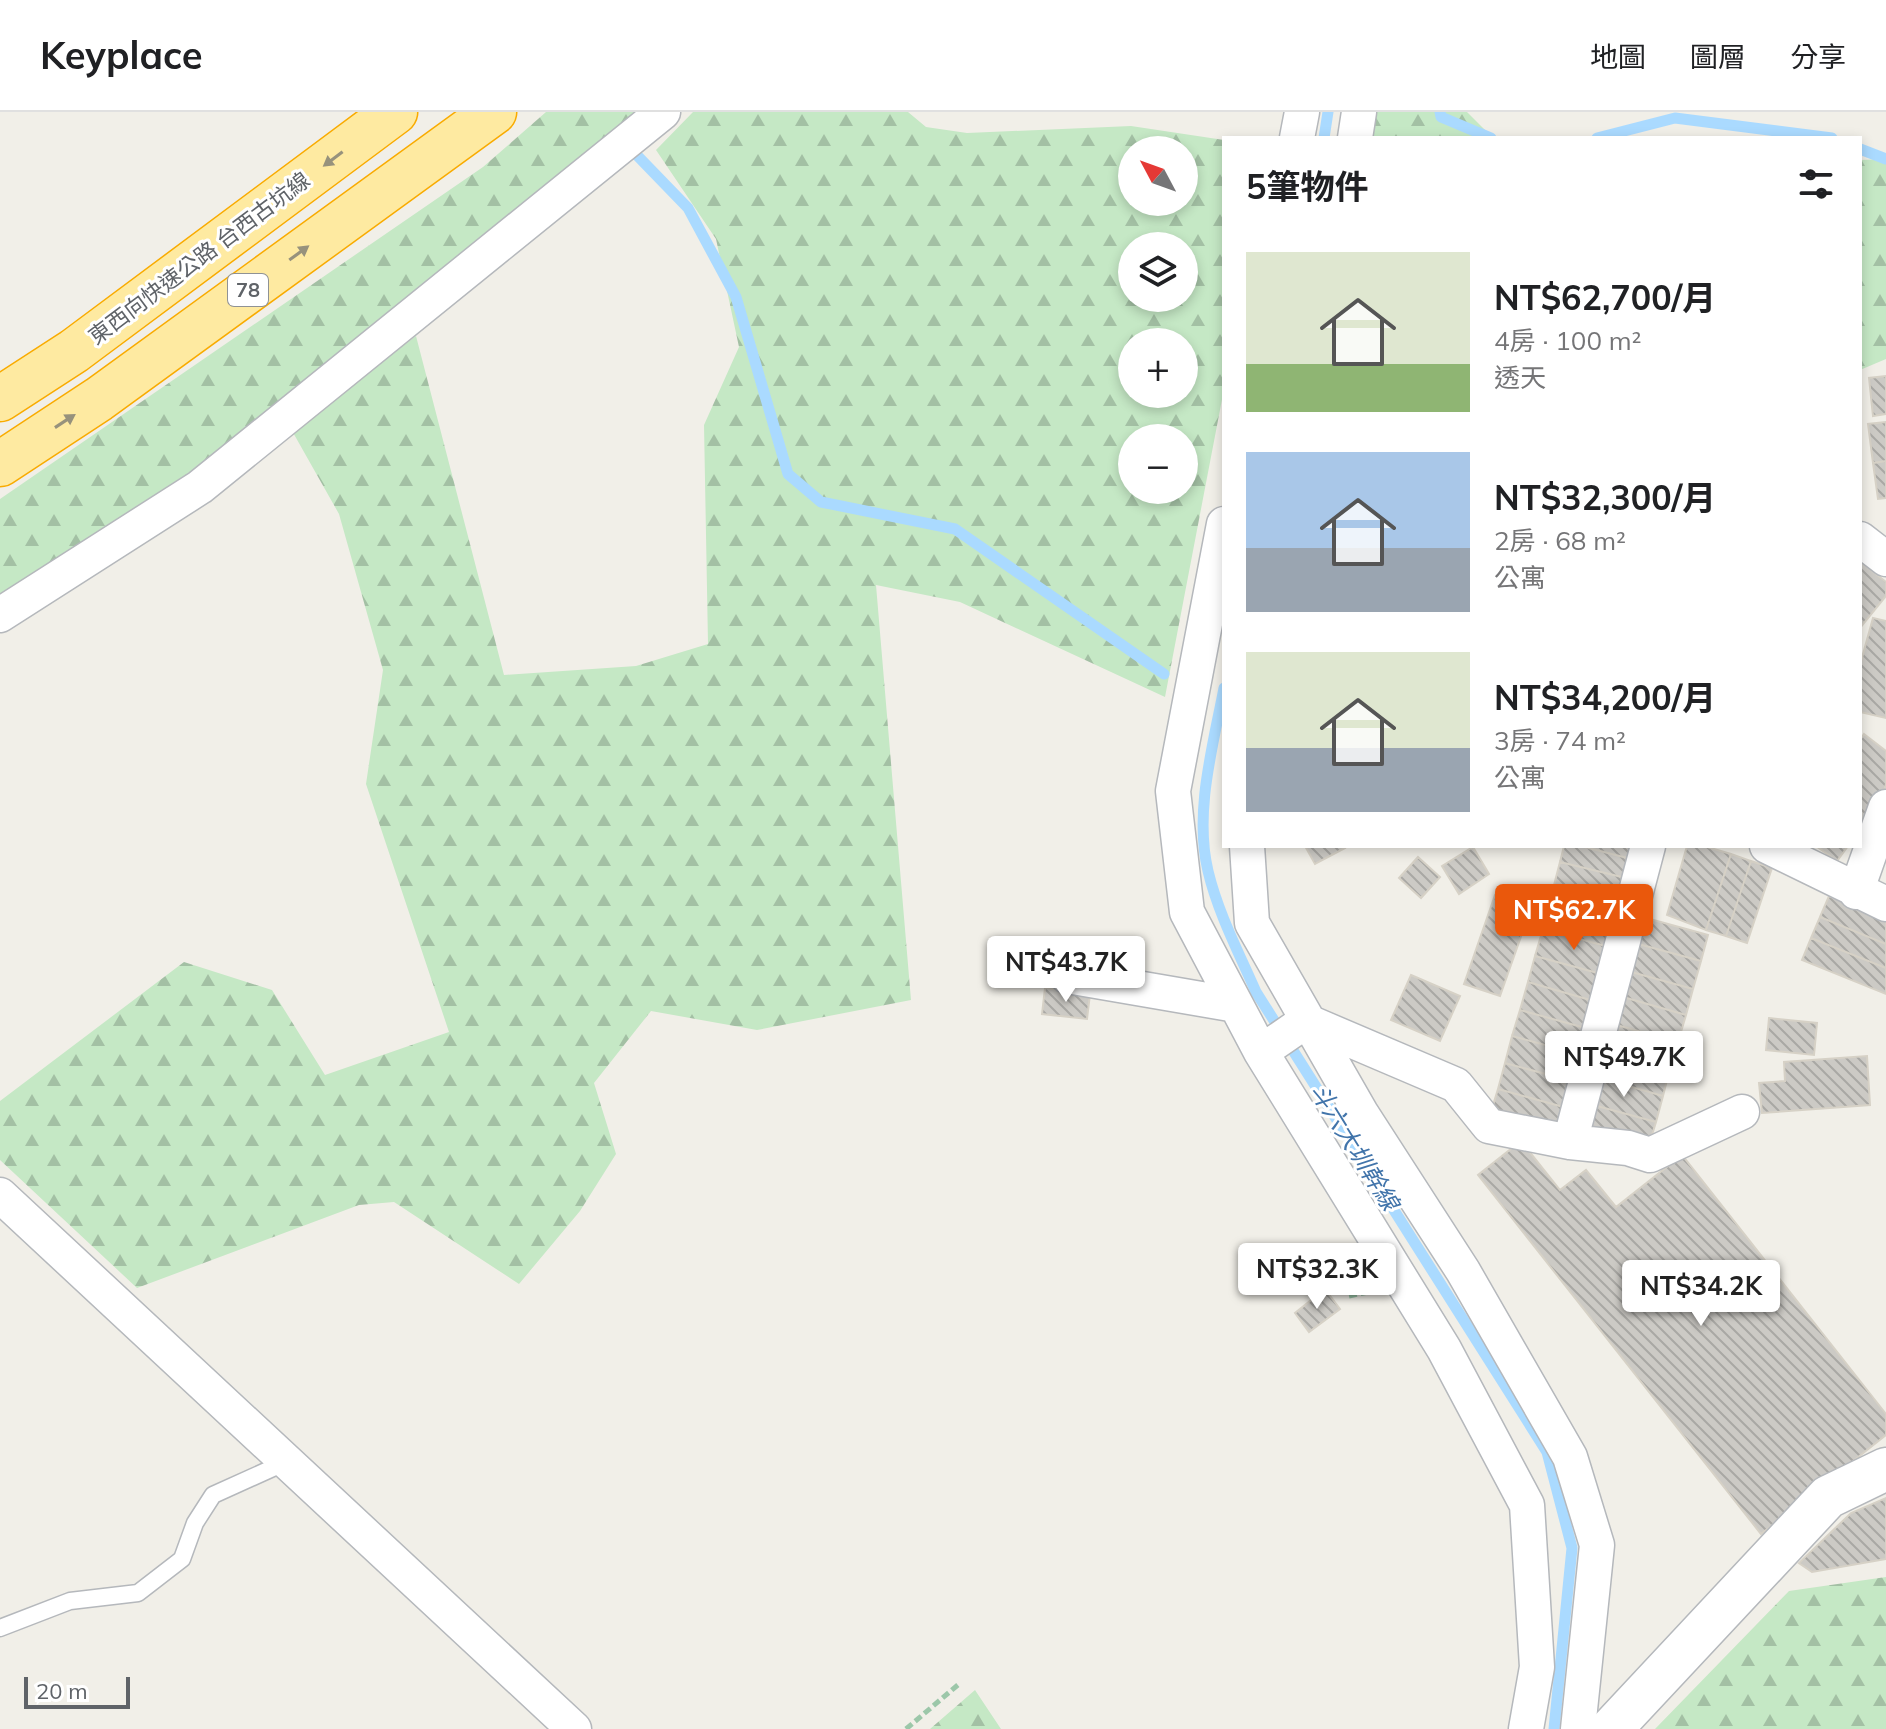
<!DOCTYPE html>
<html lang="zh-TW">
<meta charset="utf-8">
<style>
:root{--surface:#fff;--page:#f6f6f6;--text:#202124;--muted:#757577;--line:#e0e0e0;--accent:#ea580c}
body{margin:0;font-family:Mulish,"Noto Sans TC",sans-serif;background:var(--page);color:var(--text);height:100vh;display:flex;flex-direction:column;font-size:30px;white-space:nowrap}
*{box-sizing:border-box;margin:0}
p{font-size:26px;color:var(--muted)}
.icon{flex:none;width:44px;height:44px;fill:none;stroke:currentColor;stroke-width:2;stroke-linecap:round;stroke-linejoin:round}
.map{position:relative;flex:1;overflow:hidden}
.side{position:absolute;left:1222px;top:24px;width:640px;height:712px;display:flex;flex-direction:column;background:var(--surface);border-radius:0px;box-shadow:0 4px 12px #0003}
.side>*{flex:none}
.needle{width:52px;rotate:311deg}
.buttons{position:absolute;left:1118px;top:24px;display:grid;gap:16px}
.buttons a{display:grid;place-items:center;width:80px;height:80px;border-radius:50%;background:var(--surface);box-shadow:0 4px 12px #0003;font-size:40px}
.scale{position:absolute;left:24px;bottom:20px;width:106px;box-sizing:border-box;padding-left:8px;border:4px solid #5f6368;border-top:0;font-size:22px;line-height:28px;white-space:nowrap;color:#5f6368;-webkit-text-stroke:6px #fff;paint-order:stroke}
.price{position:absolute;translate:-50% -68px;padding:0 18px;border-radius:8px;background:#fff;color:#222;font-size:26px;line-height:52px;filter:drop-shadow(0 2px 4px #0008)}
.price::after{content:'';position:absolute;left:50%;top:48px;width:24px;height:18px;margin-left:-12px;background:inherit;clip-path:polygon(0 0,100% 0,50% 100%)}
.price.on{background:var(--accent);color:#fff}
ul{padding:0;list-style:none}
li{display:flex;align-items:center;gap:24px;height:200px;padding:0 24px}
li span{display:grid;place-items:center;flex:none;width:224px;height:160px;border-radius:0px;color:#555}
li>.icon{margin-inline-start:auto}
span .icon{width:96px;height:96px;fill:#fffc;stroke-width:1}
li b{font-size:34px}
h2{display:flex;justify-content:space-between;align-items:center;height:96px;padding:0 24px;font-size:34px}
header{display:flex;align-items:center;gap:48px;box-sizing:border-box;height:112px;padding:0 40px;background:var(--surface);border-bottom:2px solid var(--line)}
header strong{font-size:38px}
nav{display:flex;gap:44px;margin-inline-start:auto;font-size:28px}
.map>svg:first-child{display:block}
.forest{fill:url(#forest-firs);fill-rule:evenodd}
.lines{fill:none;stroke-linecap:round;stroke-linejoin:round}
.stream{stroke:#aadaff;stroke-width:11}
.building{fill:url(#building-back-hatch);stroke:#d6d1c6;stroke-width:2}
.service-casing{stroke:#b5b8bc;stroke-width:19}
.minor-casing{stroke:#b5b8bc;stroke-width:37}
.tertiary-casing{stroke:#b5b8bc;stroke-width:45}
.trunk-casing{stroke:#f9ab00;stroke-width:47}
.path{stroke:#9cc7a9;stroke-width:5;stroke-dasharray:8 4;stroke-linecap:butt}
.service{stroke:#fff;stroke-width:16}
.minor{stroke:#fff;stroke-width:34}
.tertiary{stroke:#fff;stroke-width:42}
.trunk{stroke:#feeaa1;stroke-width:44}
.oneway{fill:#97927c}
.labels{text-anchor:middle;stroke-width:6;stroke-linejoin:round;paint-order:stroke}
.shield{fill:#fff;stroke:#8f9295;stroke-width:2}
.shield-label{font-size:20px;font-weight:bold;fill:#5f6368}
.street-label{font-size:22px;fill:#5f6368;stroke:#fff}
.water-label{font-size:24px;font-style:italic;fill:#4174aa;stroke:#fff}
</style>
<header>
<strong>Keyplace</strong>
<nav><a>地圖</a><a>圖層</a><a>分享</a></nav>
</header>
<div class="map">
<svg width="1886" height="1617" viewBox="0 0 1886 1617">
<defs>
<pattern id="forest-firs" width="22" height="20" patternUnits="userSpaceOnUse" patternTransform="scale(2)"><rect width="22" height="20" fill="#c5e8c5"/><path d="M5 1l3.5 6h-7zM16 11l3.5 6h-7z" fill="#a3c0a4"/></pattern>
<pattern id="building-back-hatch" width="6" height="6" patternUnits="userSpaceOnUse" patternTransform="scale(2)"><rect width="6" height="6" fill="#cccac5"/><path d="M-1 5l2 2M0 0l6 6M5-1l2 2" fill="none" stroke="#a9a8a4"/></pattern>
</defs>
<rect width="100%" height="100%" fill="#f1efe8"/>
<path class="forest" d="M546,0H641L204,351L0,483V387L483,55Z
M693,0H908L926,15L967,21L1131,14L1224,28V277L1165,585L960,490L876,473L911,888L757,918L651,899L594,971L616,1042L580,1099L519,1172L394,1090L359,1093L137,1176L0,1048V989L184,850L272,878L325,963L449,920L366,672L383,558L339,402L291,317L416,224L504,563L636,554L708,532L704,313L739,235L716,127L656,38ZM1132,38H1184V90H1132ZM1132,134H1184V186H1132ZM1132,230H1184V282H1132ZM1132,326H1184V378H1132Z
M1377,0H1467L1493,26H1372Z
M1886,47V247L1860,258V48Z
M1886,1465V1617H1655L1789,1479Z
M975,1578L1001,1617H930Z"/>
<g class="lines">
<path class="stream" d="M1440,0L1441,5L1491,26
M1324,26L1328,0
M1597,26L1675,6L1832,26
M627,33L688,96L736,185L788,362L821,390L955,417L1164,562
M1860,37L1886,47
M1224,576C1213,634 1194,700 1208,759C1218,801 1239,841 1256,880L1547,1340L1572,1436L1554,1617"/>
</g>
<path class="building" d="M1886,264V302L1873,304L1869,266Z
M1886,310V349L1873,351L1868,312Z
M1886,349V386L1878,387L1873,351Z
M1860,449L1886,470V484L1860,516Z
M1873,506L1886,509V606L1860,600V553Z
M1864,622L1886,639V672L1880,692L1860,719V628Z
M1305,734H1344L1345,736L1315,752Z
M1564,734H1581L1635,748L1630,767L1560,750Z
M1581,734H1639L1635,748Z
M1687,734H1704L1731,742L1706,818L1667,803Z
M1816,734H1848L1837,749Z
M1473,735L1489,762L1459,782L1442,754Z
M1731,742L1751,749L1726,824L1706,818Z
M1418,745L1440,765L1421,786L1399,766Z
M1751,749L1772,756L1747,831L1726,824Z
M1560,750L1630,767L1623,791L1554,773Z
M1554,773L1623,791L1617,816L1547,798Z
M1495,783L1531,796L1500,884L1464,872Z
M1829,784L1886,807V832L1820,805Z
M1547,798L1617,816L1613,836L1543,817Z
M1639,804L1708,823L1701,849L1631,830Z
M1820,805L1886,832V856L1811,826Z
M1543,817L1613,836L1605,863L1535,844Z
M1811,826L1886,856V882L1802,848Z
M1631,830L1701,849L1693,877L1624,858Z
M1535,844L1605,863L1597,890L1528,870Z
M1624,858L1693,877L1686,903L1616,883Z
M1411,863L1460,884L1440,929L1391,908Z
M1528,870L1597,890L1589,917L1520,898Z
M1045,876L1090,882L1087,907L1042,902Z
M1616,883L1686,903L1678,930L1609,911Z
M1520,898L1589,917L1582,943L1512,924Z
M1769,906L1817,911L1814,943L1766,938Z
M1609,911L1678,930L1670,956L1601,937Z
M1512,924L1582,943L1575,970L1505,951Z
M1601,937L1670,956L1663,984L1594,964Z
M1867,944L1870,993L1762,1001L1759,971L1785,969L1784,950Z
M1505,951L1575,970L1567,996L1498,977Z
M1594,964L1663,984L1656,1010L1586,991Z
M1498,977L1567,996L1560,1023L1490,1003Z
M1586,991L1656,1010L1648,1036L1579,1017Z
M1521,1029L1560,1078L1586,1058L1616,1095L1682,1043L1886,1302V1323L1761,1422L1478,1063Z
M1325,1177L1340,1197L1309,1220L1295,1201Z
M1886,1386V1447L1812,1460L1799,1451L1851,1401Z"/>
<g class="lines">
<defs>
<path id="service" d="M0,1516L70,1489L138,1481L182,1447L195,1411L213,1383L286,1350"/>
<path id="minor" d="M1297,26L1302,0
M1355,26L1359,0
M1224,412L1173,679L1187,800L1261,940L1444,1237L1527,1393L1537,1555L1526,1617
M1860,427L1886,447
M0,503L200,375L663,0
M1247,734L1252,811L1361,1001L1463,1159L1570,1345L1597,1433L1578,1617
M1767,734L1886,792
M1856,780L1886,695
M1067,864L1236,893
M1261,940L1306,909L1456,973L1489,1014L1570,1030L1628,1036L1650,1043L1742,1000
M1570,1030L1648,734
M0,1083L574,1617"/>
<path id="tertiary" d="M1611,1617L1828,1385L1886,1357"/>
<path id="trunk" d="M0,287L74,239L395,0
M0,352L99,287L494,0"/>
</defs>
<use href="#service" class="service-casing"/>
<use href="#minor" class="minor-casing"/>
<use href="#tertiary" class="tertiary-casing"/>
<use href="#trunk" class="trunk-casing"/>
<path class="path" d="M1349,1184L1368,1180
M906,1617L959,1572"/>
<use href="#service" class="service"/>
<use href="#minor" class="minor"/>
<use href="#tertiary" class="tertiary"/>
<use href="#trunk" class="trunk"/>
</g>
<defs><path id="oneway-solid" d="M-6-.8H1V-3.2L6.5 0L1 3.2V.8H-6Z" transform="scale(2)"/></defs>
<g class="oneway">
<use href="#oneway-solid" transform="translate(333 47) rotate(143)"/>
<use href="#oneway-solid" transform="translate(299 141) rotate(-36)"/>
<use href="#oneway-solid" transform="translate(65 309) rotate(-33)"/>
</g>
<g class="labels">
<rect class="shield" x="228" y="162" width="40" height="32" rx="6"/>
<g class="shield-label">
<text x="248" y="185">78</text>
</g>
<g class="street-label">
<text transform="translate(199 146) rotate(-37)" y="8">東西向快速公路 台西古坑線</text>
</g>
<g class="water-label">
<text transform="translate(1354 1035) rotate(58)" y="8">斗六大圳幹線</text>
</g>
</g>
</svg>
<div class="buttons">
<a><svg class="needle" viewBox="-14 -14 28 28"><path d="M0-13l5 13h-10z" fill="#e53935"/><path d="M0 13l5-13h-10z" fill="#757577"/></svg></a>
<a><svg class="icon" aria-label="layers" viewBox="0 0 24 24"><path d="M12 4l9 5-9 5-9-5zM3 14l9 5 9-5"/></svg></a>
<a>+</a>
<a>−</a>
</div>
<div class="scale">20 m</div>
<b class="price on" style="left:1574px;top:840px">NT$62.7K</b>
<b class="price" style="left:1066px;top:892px">NT$43.7K</b>
<b class="price" style="left:1624px;top:987px">NT$49.7K</b>
<b class="price" style="left:1317px;top:1199px">NT$32.3K</b>
<b class="price" style="left:1701px;top:1216px">NT$34.2K</b>
<section class="side">
<h2>5筆物件<svg class="icon" aria-label="filters" viewBox="0 0 24 24"><path d="M4 7h16M4 17h16"/><circle cx="9" cy="7" r="2"/><circle cx="15" cy="17" r="2"/></svg></h2>
<ul>
<li><span style="background:linear-gradient(#dfe7d0 70%,#8fb573 0)"><svg class="icon" aria-label="home" viewBox="0 0 24 24"><path d="M3 11l9-7 9 7M6 9v11h12V9"/></svg></span><div><b>NT$62,700/月</b><p>4房 · 100 m²</p><p>透天</p></div></li>
<li><span style="background:linear-gradient(#a9c7e8 60%,#9aa5b1 0)"><svg class="icon" aria-label="home" viewBox="0 0 24 24"><path d="M3 11l9-7 9 7M6 9v11h12V9"/></svg></span><div><b>NT$32,300/月</b><p>2房 · 68 m²</p><p>公寓</p></div></li>
<li><span style="background:linear-gradient(#dfe7d0 60%,#9aa5b1 0)"><svg class="icon" aria-label="home" viewBox="0 0 24 24"><path d="M3 11l9-7 9 7M6 9v11h12V9"/></svg></span><div><b>NT$34,200/月</b><p>3房 · 74 m²</p><p>公寓</p></div></li>
</ul>
</section>
</div>
